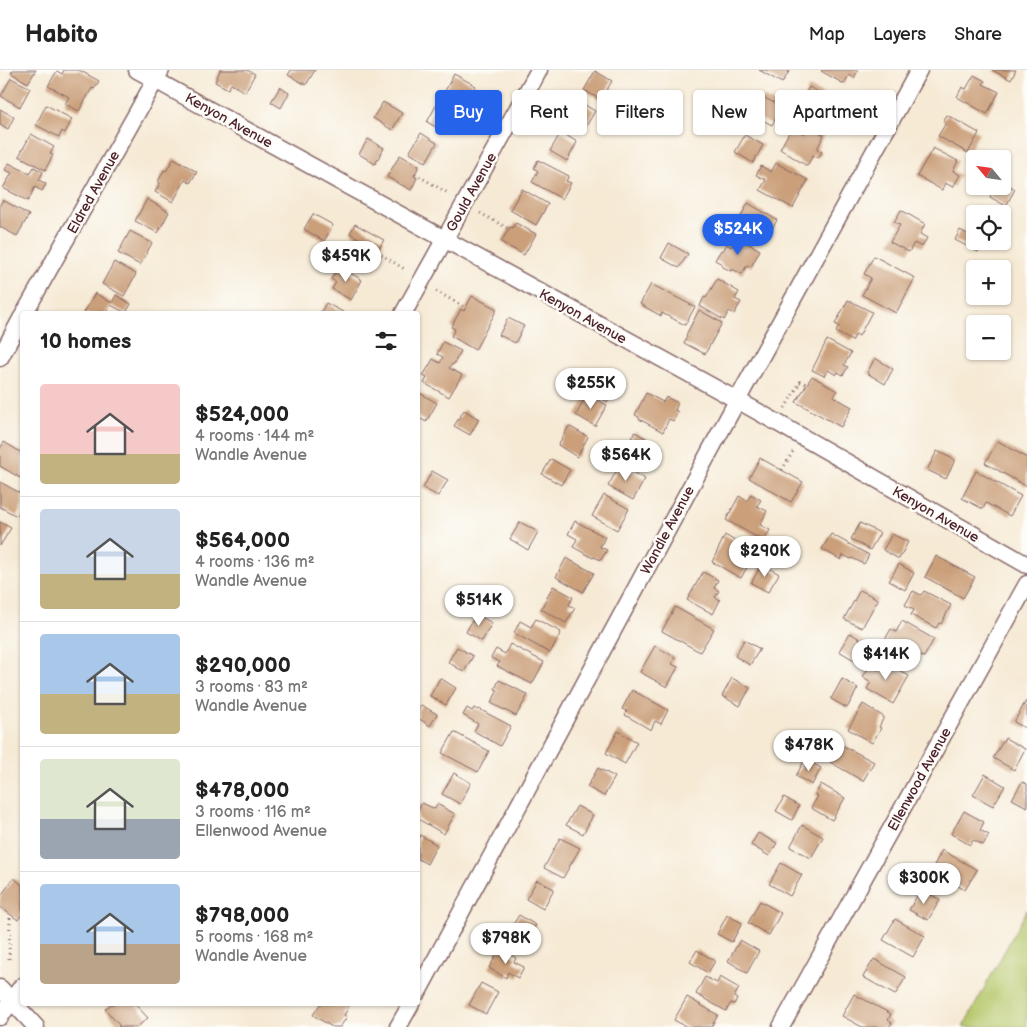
<!DOCTYPE html>
<meta charset="utf-8">
<style>
:root{--surface:#fff;--page:#f2f2f2;--text:#222;--muted:#767676;--line:#e0e0e0;--accent:#2563eb}
body{margin:0;font-family:"Balsamiq Sans",sans-serif;background:var(--page);color:var(--text);height:100vh;display:flex;flex-direction:column;font-size:19px;white-space:nowrap}
*{box-sizing:border-box;margin:0}
p{font-size:16px;color:var(--muted)}
.icon{flex:none;width:28px;height:28px;fill:none;stroke:currentColor;stroke-width:2;stroke-linecap:round;stroke-linejoin:round}
.map{position:relative;flex:1;overflow:hidden}
.side{position:absolute;left:20px;top:241px;width:400px;height:695px;display:flex;flex-direction:column;background:var(--surface);border-radius:5px;box-shadow:0 1px 4px #0004}
.side>*{flex:none}
.hud{position:absolute;left:435px;top:20px;width:475px;height:45px;display:flex;gap:10px}
.needle{width:32px;rotate:299deg}
.tools{position:absolute;left:966px;top:80px;display:grid;gap:10px}
.tools a{display:grid;place-items:center;width:45px;height:45px;border-radius:5px;background:var(--surface);box-shadow:0 1px 4px #0004;font-size:25px}
.price{position:absolute;translate:-50% -42px;padding:0 11px;border-radius:18px;background:#fff;color:#222;font-size:16px;line-height:32px;filter:drop-shadow(0 1px 2px #0008)}
.price::after{content:'';position:absolute;left:50%;top:30px;width:15px;height:11px;margin-left:-8px;background:inherit;clip-path:polygon(0 0,100% 0,50% 100%)}
.price.on{background:var(--accent);color:#fff}
ul{padding:0;list-style:none}
li{display:flex;align-items:center;gap:15px;height:125px;padding:0 20px}
li+li{border-top:1px solid var(--line)}
li span{display:grid;place-items:center;flex:none;width:140px;height:100px;border-radius:5px;color:#555}
li>.icon{margin-inline-start:auto}
span .icon{width:60px;height:60px;fill:#fffc;stroke-width:1}
li b{font-size:21px}
h2{display:flex;justify-content:space-between;align-items:center;height:60px;padding:0 20px;font-size:21px}
.pill{padding:0 18px;border-radius:5px;background:var(--surface);box-shadow:0 1px 4px #0004;font-size:18px;line-height:45px}
.pill.on{background:var(--accent);color:#fff}
header{display:flex;align-items:center;gap:30px;box-sizing:border-box;height:70px;padding:0 25px;background:var(--surface);border-bottom:1px solid var(--line)}
header strong{font-size:24px}
nav{display:flex;gap:28px;margin-inline-start:auto;font-size:18px}
.map>svg:first-child{display:block}
.green{fill:#b6c86c;stroke:#80744c}
.building{fill:#ca9f79}
.lines{fill:none;stroke-linecap:round;stroke-linejoin:round}
.minor-casing{stroke:#866666;stroke-width:19}
.path{stroke:#866666;stroke-width:3;stroke-dasharray:1 4;stroke-linecap:butt}
.minor{stroke:#fff;stroke-width:16}
.labels{text-anchor:middle;stroke-width:5;stroke-linejoin:round;paint-order:stroke}
.street-label{font-size:14px;fill:#4a1f2b;stroke:#fdfcf7}
</style>
<header>
<strong>Habito</strong>
<nav><a>Map</a><a>Layers</a><a>Share</a></nav>
</header>
<div class="map">
<svg width="1027" height="957" viewBox="0 0 1027 957">
<rect width="100%" height="100%" fill="#fdfcf7"/>
<filter id="ink" filterUnits="userSpaceOnUse"><feTurbulence type="fractalNoise" baseFrequency=".02" numOctaves="2"/><feDisplacementMap in="SourceGraphic" scale="10" xChannelSelector="R" yChannelSelector="G"/><feConvolveMatrix kernelMatrix="1 2 1 2 8 2 1 2 1" color-interpolation-filters="sRGB"/></filter>
<filter id="wash" filterUnits="userSpaceOnUse"><feTurbulence type="fractalNoise" baseFrequency=".0096" numOctaves="4" result="noise"/><feDisplacementMap in="SourceGraphic" scale="20" xChannelSelector="R" yChannelSelector="G"/><feGaussianBlur stdDeviation="1.12" result="paint"/><feColorMatrix in="noise" values="0 0 0 0 0 0 0 0 0 0 0 0 0 0 0 0 0 1.4 0 .05"/><feComposite in="paint" operator="in"/></filter>
<g filter="url(#wash)">
<rect width="100%" height="100%" fill="#f6ead5"/>
<path class="green" d="M1027,840V957H963Z"/>
<g id="blocks">
<path class="building" d="M13,0H36L28,13L11,3Z
M64,0H79L99,11L94,19L92,18L79,41L65,34L69,27L48,16L57,1L62,4Z
M220,0H247L255,4L245,22L231,14L228,19L215,12Z
M291,0H315L306,15L288,5Z
M759,0H790L782,13Z
M822,0H858L854,8L849,5L844,14L821,1Z
M992,0H1016L1011,10Z
M595,1L612,11L601,30L584,20Z
M454,4L476,16L468,30L462,27L460,31L444,23Z
M974,5L985,11L983,14L999,22L987,44L957,27L962,17L966,19Z
M11,8L30,18L20,37L1,26Z
M280,17L289,23L281,38L271,32Z
M809,17L845,36L835,55L799,36Z
M763,27L782,37L772,55L753,45Z
M578,31L595,41L584,60L568,50Z
M383,32L402,43L392,60L373,48Z
M437,34L454,43L443,61L427,52Z
M46,35L72,49L65,63L62,61L59,67L36,55Z
M0,39L14,47L8,59L0,54Z
M947,45L979,63L968,83L938,66L946,53L943,51Z
M809,56L824,65L817,79L822,82L818,88L813,85L807,96L780,79L792,57L804,64Z
M561,62L577,72L567,91L550,81Z
M421,63L437,73L426,92L409,83Z
M31,64L54,77L50,84L53,85L45,100L19,86Z
M745,65L763,75L753,93L735,82Z
M368,69L384,78L375,94L359,84Z
M933,78L958,91L953,101L960,105L953,117L945,113L942,120L917,106Z
M400,85L419,96L414,106L417,108L411,120L387,107Z
M174,88L197,102L190,113L185,110L173,132L155,122L160,113L158,112L164,100L166,101Z
M538,90L569,106L566,111L571,113L562,129L532,112L538,101L534,98Z
M9,93L30,104L34,97L43,102L39,110L46,114L42,121L35,117L28,131L3,118L12,103L5,100Z
M776,93L808,110L793,138L760,120L766,110L756,105L761,96L771,102Z
M1002,112L1015,119L1006,136L990,127L995,116H1002Z
M522,119L548,134L536,155L510,140Z
M147,129L169,142L158,163L135,151Z
M3,130L29,145L17,166L0,157V134Z
M748,133L777,150L766,170L737,154Z
M901,140L925,154L920,164L927,168L922,177L914,173L909,182L890,172L900,155L894,152Z
M313,144L333,155L324,171L304,159Z
M516,153L536,164L524,185L501,172L510,157L512,158Z
M355,154L384,170L370,194L355,186L360,179L354,176L358,168L350,163Z
M960,160L975,168V171L984,173L978,182L955,170Z
M130,161L152,173L140,195L118,183Z
M737,167L760,180L751,197L747,195L742,204L732,199L731,201L721,196L722,194L715,190L721,180L723,181L727,174L731,177Z
M669,173L688,184L679,198L661,188Z
M874,186L915,208L896,243L862,225L871,208L864,204Z
M114,192L136,204L124,226L102,214Z
M339,196L362,210L351,230L332,219L336,212L331,209Z
M717,209L739,222L735,229L741,232L734,244L729,241L724,250L700,236L704,227L706,228Z
M651,214L695,237L685,255L662,243L661,246L640,234Z
M95,223L112,233L116,225L131,234L126,243L111,235L105,244H86L84,243Z
M472,226L497,239L475,280L451,266L455,259L451,257L461,239L464,241Z
M848,230L872,242L859,266L856,264L852,271L836,262L839,256L835,254Z
M326,233L343,242V244H320Z
M699,240L722,253L705,284L684,273L687,266L686,265Z
M508,248L524,256L515,273L499,265Z
M827,270L851,283L844,295L848,297L843,305L838,302L836,305L828,300L824,306L812,300Z
M443,272L461,281L453,295L452,294L449,298L462,305L449,327L424,313L427,308L423,306L433,289L440,293L443,287L437,284Z
M875,288L893,299L885,314L867,303Z
M595,301L619,313L608,332L585,320Z
M812,306L837,321L834,327L852,337L841,357L796,332Z
M418,322L437,333L426,352L418,347Z
M646,323L663,332L666,327L678,333L675,340L678,342L673,351L669,349L663,362L639,349V347L635,345Z
M587,324L607,335L595,356L576,345Z
M464,340L479,349L470,365L454,356Z
M569,356L588,367L577,387L558,375Z
M635,362L663,378L656,390L649,386L644,396L619,381L624,372L628,375Z
M998,371L1027,388V413L1026,416L985,393Z
M4,372L22,383V409L0,396V379Z
M937,381L955,390L946,409L927,400Z
M760,388L803,412L791,432L749,408Z
M551,389L570,400L561,415L542,404Z
M620,395L645,409L633,430L608,416Z
M432,401L448,410L438,426L423,418Z
M976,401L1021,426L1010,446L986,433L983,439L962,428Z
M0,412L22,424V436L17,446L0,437Z
M751,424L761,430L757,436L767,441L760,455L770,460L764,471L726,450L739,426L747,431Z
M604,425L629,439L617,460L592,446Z
M575,451L605,467L600,477L607,480L601,490L594,487L593,488L573,477L577,469L568,464Z
M0,452L11,458L0,476Z
M520,452L538,462L528,480L510,469Z
M860,453L880,463L870,480L851,469Z
M831,464L869,485L864,494L852,488L851,489L843,485L841,490L822,479Z
M892,464L908,472L899,489L883,480Z
M725,465L755,483L741,508L712,492Z
M936,486L975,507L963,528L925,507Z
M566,488L594,503L583,522L556,507Z
M762,494L779,504L768,522L751,513Z
M899,494L914,503L905,520L889,511Z
M703,502L718,510L714,518L719,521L715,527L720,530L713,544L687,530Z
M553,516L573,527L569,535L575,538L566,553L541,539Z
M860,520L878,529L862,558L844,549Z
M913,521L921,525L924,521L951,535L941,554L939,553L936,558L911,545L914,540L905,535Z
M675,537L714,559L700,582L662,561Z
M476,544L492,553L482,571L466,562Z
M536,549L561,562L550,583L514,563L520,551L531,557Z
M902,551L934,569L924,587L921,586L915,596L891,582L894,576L884,571L891,559L896,562Z
M850,563L870,575L859,593L839,581Z
M744,570L760,579L750,595L735,586Z
M510,574L544,592L532,614L497,596L500,592L491,588L496,579L505,584Z
M655,576L675,587L672,594L678,597L667,617L640,602Z
M457,577L473,586L464,602L448,592Z
M883,591L909,606L893,634L867,619L871,612L863,607L870,595L878,600Z
M440,608L456,618L446,635L430,626Z
M732,608L750,618L740,636L722,626Z
M842,609L858,618L847,638L831,629Z
M499,610L528,625L516,646L491,633L498,620L495,619Z
M632,620L668,640L661,654L655,651L651,660L625,645L627,641L622,639Z
M1026,631L1027,632V659L1014,652Z
M863,634L884,647L879,657L881,658L872,673L848,659Z
M421,635L437,644L430,656L418,648V641Z
M467,638L472,641L474,638L478,640L479,639L511,656L500,676L474,661L478,654L463,645Z
M618,661L637,672L625,694L606,683Z
M454,662L489,681L478,702L442,683Z
M1005,668L1025,679L1014,700L993,688Z
M840,674L874,692L863,711L830,692Z
M805,689L821,698L812,715L796,706Z
M598,698L615,707L604,726L587,717Z
M454,703L471,713L460,734L442,724Z
M985,704L1005,716L993,736L973,725Z
M1022,712L1027,714V737L1012,729Z
M821,714L845,728L832,750L811,738L818,726L815,725Z
M784,727L799,736L792,750L776,741Z
M422,733L435,739L437,734L455,744L444,764L418,749V740Z
M577,736L593,745L583,764L566,755Z
M964,741L984,752L980,760L989,765L983,775L973,770L970,775L951,764Z
M802,755L823,767L811,788L790,777Z
M758,763L777,773L769,786L751,775Z
M420,765L437,775L427,794L418,789V770Z
M560,768L580,778L563,808L544,798Z
M942,780L977,800L965,820L931,801Z
M781,793L802,805L790,826L769,814Z
M14,808L22,815V844L18,850L0,837V827Z
M537,810L554,819L543,839L526,829Z
M921,819L940,830L928,850L909,840Z
M760,831L781,843L769,865L748,853Z
M519,845L536,855L525,873L508,863Z
M727,845L742,853L732,872L717,864Z
M895,849L925,866L913,887L883,870Z
M740,870L759,881L747,903L728,891Z
M500,878L516,888L514,892L524,897L518,908L508,902L506,908L489,898Z
M697,880L715,891L708,903L690,892Z
M874,889L906,907L895,925L863,907Z
M705,907L717,913L720,907L739,918L734,927L737,929L734,934L731,933L726,941L696,924Z
M481,913L498,922L486,944L469,935Z
M854,924L891,944L888,950L892,953L889,957H862L842,946Z
M687,927L718,945L711,957H687L674,950Z
M111,934H135L148,948L137,957H118L120,956L105,939Z
M320,934H344L349,937L344,945L347,947L340,957H332L313,945Z"/>
</g>
</g>
<g filter="url(#ink)">
<use href="#blocks" fill-opacity="0" stroke="#866666" stroke-width="1"/>
<g class="lines">
<defs>
<path id="minor" d="M137,0L755,340L1027,495
M24,244L161,0
M403,244L539,0
M0,288L22,247
M0,918L36,957
M418,922L745,316L919,0
M0,947L22,916
M398,957L411,934
M781,957L1027,514"/>
</defs>
<use href="#minor" class="minor-casing"/>
<path class="path" d="M415,104L448,123
M480,143L509,159
M377,182L406,200
M436,221L466,238
M785,338L799,314L800,312L806,314
M782,400L794,380
M9,889L10,844"/>
<use href="#minor" class="minor"/>
</g>
</g>
<g class="labels">
<g class="street-label">
<text transform="translate(229 50) rotate(29)" y="5">Kenyon Avenue</text>
<text transform="translate(93 122) rotate(-61)" y="5">Eldred Avenue</text>
<text transform="translate(471 122) rotate(-61)" y="5">Gould Avenue</text>
<text transform="translate(583 246) rotate(29)" y="5">Kenyon Avenue</text>
<text transform="translate(936 444) rotate(30)" y="5">Kenyon Avenue</text>
<text transform="translate(667 460) rotate(-62)" y="5">Wandle Avenue</text>
<text transform="translate(919 709) rotate(-61)" y="5">Ellenwood Avenue</text>
</g>
</g>
</svg>
<div class="tools">
<a><svg class="needle" viewBox="-14 -14 28 28"><path d="M0-13l5 13h-10z" fill="#e53935"/><path d="M0 13l5-13h-10z" fill="#767676"/></svg></a>
<a><svg class="icon" aria-label="locate" viewBox="0 0 24 24"><circle cx="12" cy="12" r="6"/><path d="M12 2v4M12 18v4M2 12h4M18 12h4"/></svg></a>
<a>+</a>
<a>−</a>
</div>
<b class="price on" style="left:738px;top:186px">$524K</b>
<b class="price" style="left:346px;top:213px">$459K</b>
<b class="price" style="left:591px;top:340px">$255K</b>
<b class="price" style="left:626px;top:412px">$564K</b>
<b class="price" style="left:765px;top:508px">$290K</b>
<b class="price" style="left:479px;top:557px">$514K</b>
<b class="price" style="left:886px;top:611px">$414K</b>
<b class="price" style="left:809px;top:702px">$478K</b>
<b class="price" style="left:924px;top:835px">$300K</b>
<b class="price" style="left:506px;top:895px">$798K</b>
<div class="hud">
<a class="pill on">Buy</a>
<a class="pill">Rent</a>
<a class="pill">Filters</a>
<a class="pill">New</a>
<a class="pill">Apartment</a>
</div>
<section class="side">
<h2>10 homes<svg class="icon" aria-label="filters" viewBox="0 0 24 24"><path d="M4 7h16M4 17h16"/><circle cx="9" cy="7" r="2"/><circle cx="15" cy="17" r="2"/></svg></h2>
<ul>
<li><span style="background:linear-gradient(#f6c9c9 70%,#c2b280 0)"><svg class="icon" aria-label="home" viewBox="0 0 24 24"><path d="M3 11l9-7 9 7M6 9v11h12V9"/></svg></span><div><b>$524,000</b><p>4 rooms · 144 m²</p><p>Wandle Avenue</p></div></li>
<li><span style="background:linear-gradient(#c9d6e8 65%,#c2b280 0)"><svg class="icon" aria-label="home" viewBox="0 0 24 24"><path d="M3 11l9-7 9 7M6 9v11h12V9"/></svg></span><div><b>$564,000</b><p>4 rooms · 136 m²</p><p>Wandle Avenue</p></div></li>
<li><span style="background:linear-gradient(#a9c7e8 60%,#c2b280 0)"><svg class="icon" aria-label="home" viewBox="0 0 24 24"><path d="M3 11l9-7 9 7M6 9v11h12V9"/></svg></span><div><b>$290,000</b><p>3 rooms · 83 m²</p><p>Wandle Avenue</p></div></li>
<li><span style="background:linear-gradient(#dfe7d0 60%,#9aa5b1 0)"><svg class="icon" aria-label="home" viewBox="0 0 24 24"><path d="M3 11l9-7 9 7M6 9v11h12V9"/></svg></span><div><b>$478,000</b><p>3 rooms · 116 m²</p><p>Ellenwood Avenue</p></div></li>
<li><span style="background:linear-gradient(#a9c7e8 60%,#b9a48a 0)"><svg class="icon" aria-label="home" viewBox="0 0 24 24"><path d="M3 11l9-7 9 7M6 9v11h12V9"/></svg></span><div><b>$798,000</b><p>5 rooms · 168 m²</p><p>Wandle Avenue</p></div></li>
</ul>
</section>
</div>
